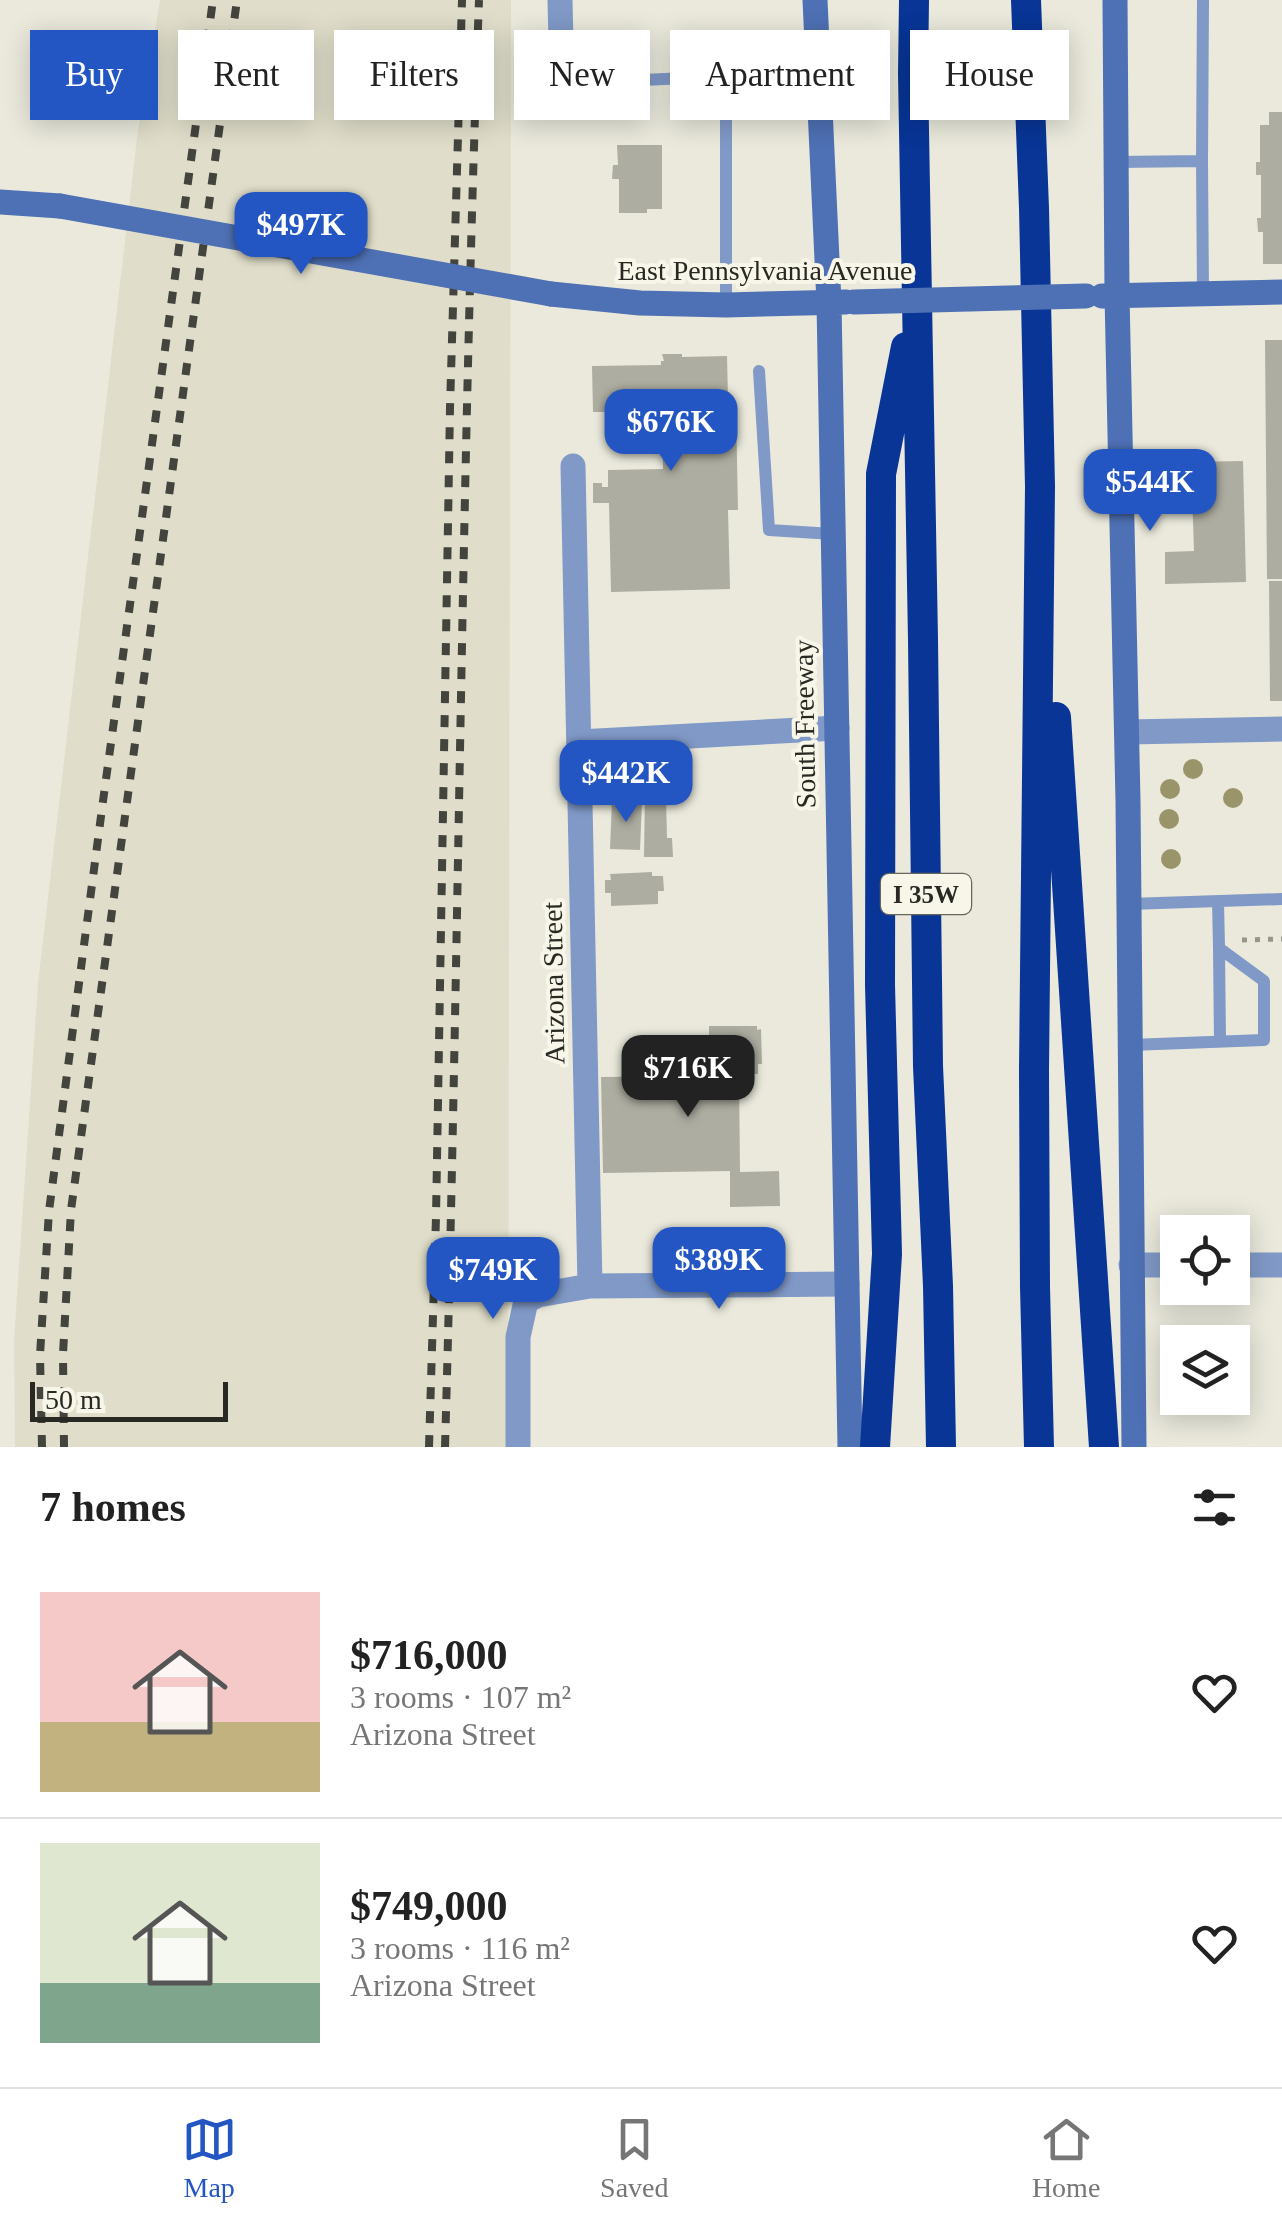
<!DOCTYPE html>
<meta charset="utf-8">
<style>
:root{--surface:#fff;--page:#f2f2f2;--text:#222;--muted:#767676;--line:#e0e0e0;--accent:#2356c3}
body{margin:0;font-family:"Times New Roman",serif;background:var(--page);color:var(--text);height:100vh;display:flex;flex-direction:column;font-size:38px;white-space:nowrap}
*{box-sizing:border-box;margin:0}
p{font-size:32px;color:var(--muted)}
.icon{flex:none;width:55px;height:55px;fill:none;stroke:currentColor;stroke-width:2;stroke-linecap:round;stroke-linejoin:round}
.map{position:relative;height:1447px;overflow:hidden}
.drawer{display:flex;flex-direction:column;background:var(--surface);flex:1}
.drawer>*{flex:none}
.banner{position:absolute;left:30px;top:30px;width:1222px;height:90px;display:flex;gap:20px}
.buttons{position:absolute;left:1160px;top:1215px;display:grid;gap:20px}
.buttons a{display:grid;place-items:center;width:90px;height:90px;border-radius:0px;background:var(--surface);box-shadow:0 5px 25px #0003;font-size:50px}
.scale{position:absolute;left:30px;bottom:25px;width:198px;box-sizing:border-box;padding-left:10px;border:5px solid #292924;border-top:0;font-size:28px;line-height:35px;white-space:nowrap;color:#292924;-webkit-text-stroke:8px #f7f6e9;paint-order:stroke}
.price{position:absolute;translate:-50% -85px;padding:0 22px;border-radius:20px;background:var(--accent);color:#fff;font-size:32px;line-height:65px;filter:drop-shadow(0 2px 5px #0008)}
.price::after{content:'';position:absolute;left:50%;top:60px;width:30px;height:22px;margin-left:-15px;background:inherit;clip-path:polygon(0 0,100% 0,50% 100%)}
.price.active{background:#222;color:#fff}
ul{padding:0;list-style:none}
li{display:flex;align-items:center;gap:30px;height:250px;padding:0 40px}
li+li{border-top:2px solid var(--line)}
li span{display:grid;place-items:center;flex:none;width:280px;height:200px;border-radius:0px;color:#555}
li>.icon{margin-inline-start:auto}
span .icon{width:120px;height:120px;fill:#fffc;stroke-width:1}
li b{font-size:42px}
h2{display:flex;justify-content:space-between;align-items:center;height:120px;padding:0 40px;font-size:42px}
.tag{padding:0 35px;border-radius:0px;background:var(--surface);box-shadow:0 5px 25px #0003;font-size:35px;line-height:90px}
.tag.active{background:var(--accent);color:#fff}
.tabs{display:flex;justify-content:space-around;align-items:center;height:140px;border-top:2px solid var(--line);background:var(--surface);font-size:28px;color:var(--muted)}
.tabs a{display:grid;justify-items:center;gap:5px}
.tabs .active{color:var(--accent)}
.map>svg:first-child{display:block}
.built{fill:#e0deca}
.building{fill:#aeada1}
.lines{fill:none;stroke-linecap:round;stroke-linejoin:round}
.path{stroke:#96958c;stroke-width:5;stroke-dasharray:5 8;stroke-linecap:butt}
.lane{stroke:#8099c7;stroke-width:12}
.street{stroke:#8099c7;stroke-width:25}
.secondary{stroke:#4e70b4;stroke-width:25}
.highway{stroke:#083596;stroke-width:30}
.rail{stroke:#44443e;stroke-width:8;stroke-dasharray:12 12;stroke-linecap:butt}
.secondary-bridge{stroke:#4e70b4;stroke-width:25}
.tree{fill:#9a946b}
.labels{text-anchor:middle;stroke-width:8;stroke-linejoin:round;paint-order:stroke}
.shield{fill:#f7f6e9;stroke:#67665f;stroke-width:2.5}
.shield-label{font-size:25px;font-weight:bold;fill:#292924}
.street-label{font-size:28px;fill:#292924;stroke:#f7f6e9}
</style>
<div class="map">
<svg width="1282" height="1447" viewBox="0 0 1282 1447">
<rect width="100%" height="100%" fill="#eae9dc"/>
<path class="built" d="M160,0H511L508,1447H15L14,1341L38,983L138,130Z"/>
<path class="building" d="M1269,112H1282V264H1263V232H1258L1257,218H1261V175H1256V162H1260V125H1269Z
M617,145H662V209H647V213H619V179H612L613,165H618Z
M1265,340H1282V579H1267Z
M662,354H682V357L727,356L728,397L736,409L738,510H728L730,589L611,592L609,503H593V483H602V487H608V470L663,469L662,409L650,410L651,441L609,442V412H593L592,366L661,365V361H664Z
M1243,461L1246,582L1165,584V552L1194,551L1191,462Z
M1269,581H1282V701H1270Z
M661,791V798H666L667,838H672L673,857H644L645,792Z
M612,801H642L640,850L610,849Z
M652,872V876H663L664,891H658V904L611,906V893H605V880H611L610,874Z
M709,1026H757V1030L761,1029L762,1064H758V1074H739L740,1172L779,1171L780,1206L730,1207V1171L603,1173L601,1077L709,1076Z"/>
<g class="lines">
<path class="path" d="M1242,940L1282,939"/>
<path class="lane" d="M601,82L707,77L726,91V305
M1202,161L1203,0
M1117,162L1202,161L1203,294
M759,371L769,530L833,534
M1129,904L1282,899
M1219,948L1220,1042
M1130,1045L1264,1040V981L1219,948L1218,901"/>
<path class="street" d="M560,0L561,43
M573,466L590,1286
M1127,732L1282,729
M579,742L837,728
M1131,1265H1178
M1232,1265H1282
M518,1447V1337L526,1301L538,1295L590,1286L847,1284"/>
<path class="secondary" d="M815,0L829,303L850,1447
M1115,0L1117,295L1128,801L1134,1447
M0,202L60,206
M551,294L640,303L726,305L846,302
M1102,296L1282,292"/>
<path class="highway" d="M914,0L913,74L923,640L928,1066L938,1286L941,1447
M1026,0L1034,208L1040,486L1034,1070L1035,1287L1039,1447
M1056,717L1104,1447
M875,1447L887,1254L880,985L881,474L906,347"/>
<path class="rail" d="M42,1447L40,1355L49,1211L103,801L213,0
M64,1447L63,1354L71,1210L237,0
M429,1447L436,1217L450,408L462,0
M445,1447C459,965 461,482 479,0"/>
<path class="secondary-bridge" d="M60,206L551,294
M854,302L1086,296"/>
</g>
<g class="tree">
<circle cx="1193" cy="769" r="10"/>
<circle cx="1170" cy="789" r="10"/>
<circle cx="1233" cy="798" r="10"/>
<circle cx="1169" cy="819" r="10"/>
<circle cx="1171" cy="859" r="10"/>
</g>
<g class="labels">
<rect class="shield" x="881" y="874" width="90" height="40" rx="8"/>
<g class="shield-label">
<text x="926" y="903">I 35W</text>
</g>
<g class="street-label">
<text x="765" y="280">East Pennsylvania Avenue</text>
<text transform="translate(804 724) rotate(-91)" y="10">South Freeway</text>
<text transform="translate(553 983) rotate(-91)" y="10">Arizona Street</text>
</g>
</g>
</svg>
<div class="buttons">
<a><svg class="icon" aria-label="locate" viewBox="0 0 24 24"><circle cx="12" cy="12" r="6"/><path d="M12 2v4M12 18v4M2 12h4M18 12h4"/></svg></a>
<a><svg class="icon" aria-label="layers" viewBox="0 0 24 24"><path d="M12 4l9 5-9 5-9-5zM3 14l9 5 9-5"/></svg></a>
</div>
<div class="scale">50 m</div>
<b class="price" style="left:301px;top:277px">$497K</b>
<b class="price" style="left:671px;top:474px">$676K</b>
<b class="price" style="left:1150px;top:534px">$544K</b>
<b class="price" style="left:626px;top:825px">$442K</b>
<b class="price active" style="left:688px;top:1120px">$716K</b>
<b class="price" style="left:719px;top:1312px">$389K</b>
<b class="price" style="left:493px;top:1322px">$749K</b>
<div class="banner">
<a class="tag active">Buy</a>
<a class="tag">Rent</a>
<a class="tag">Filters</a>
<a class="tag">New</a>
<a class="tag">Apartment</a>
<a class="tag">House</a>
</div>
</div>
<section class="drawer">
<h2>7 homes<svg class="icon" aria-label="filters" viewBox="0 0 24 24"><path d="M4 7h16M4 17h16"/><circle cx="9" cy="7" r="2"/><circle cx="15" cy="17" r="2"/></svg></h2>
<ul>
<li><span style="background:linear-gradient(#f6c9c9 65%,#c2b280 0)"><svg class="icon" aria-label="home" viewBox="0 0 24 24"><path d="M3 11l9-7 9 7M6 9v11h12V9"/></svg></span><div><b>$716,000</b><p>3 rooms · 107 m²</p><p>Arizona Street</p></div><svg class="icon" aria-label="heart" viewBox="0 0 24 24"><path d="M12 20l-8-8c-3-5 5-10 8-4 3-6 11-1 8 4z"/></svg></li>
<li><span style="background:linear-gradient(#dfe7d0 70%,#7fa58c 0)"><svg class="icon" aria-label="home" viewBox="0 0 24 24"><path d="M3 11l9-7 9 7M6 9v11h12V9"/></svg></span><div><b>$749,000</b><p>3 rooms · 116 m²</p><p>Arizona Street</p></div><svg class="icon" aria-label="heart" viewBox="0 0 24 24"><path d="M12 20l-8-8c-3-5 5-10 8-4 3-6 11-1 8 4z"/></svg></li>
</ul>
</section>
<nav class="tabs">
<a class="active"><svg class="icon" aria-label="map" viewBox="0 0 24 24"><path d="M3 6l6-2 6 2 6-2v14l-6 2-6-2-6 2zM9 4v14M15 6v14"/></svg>Map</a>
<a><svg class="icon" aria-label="saved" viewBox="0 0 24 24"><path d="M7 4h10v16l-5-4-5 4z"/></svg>Saved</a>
<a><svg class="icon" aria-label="home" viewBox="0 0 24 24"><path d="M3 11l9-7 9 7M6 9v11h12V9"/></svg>Home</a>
</nav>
